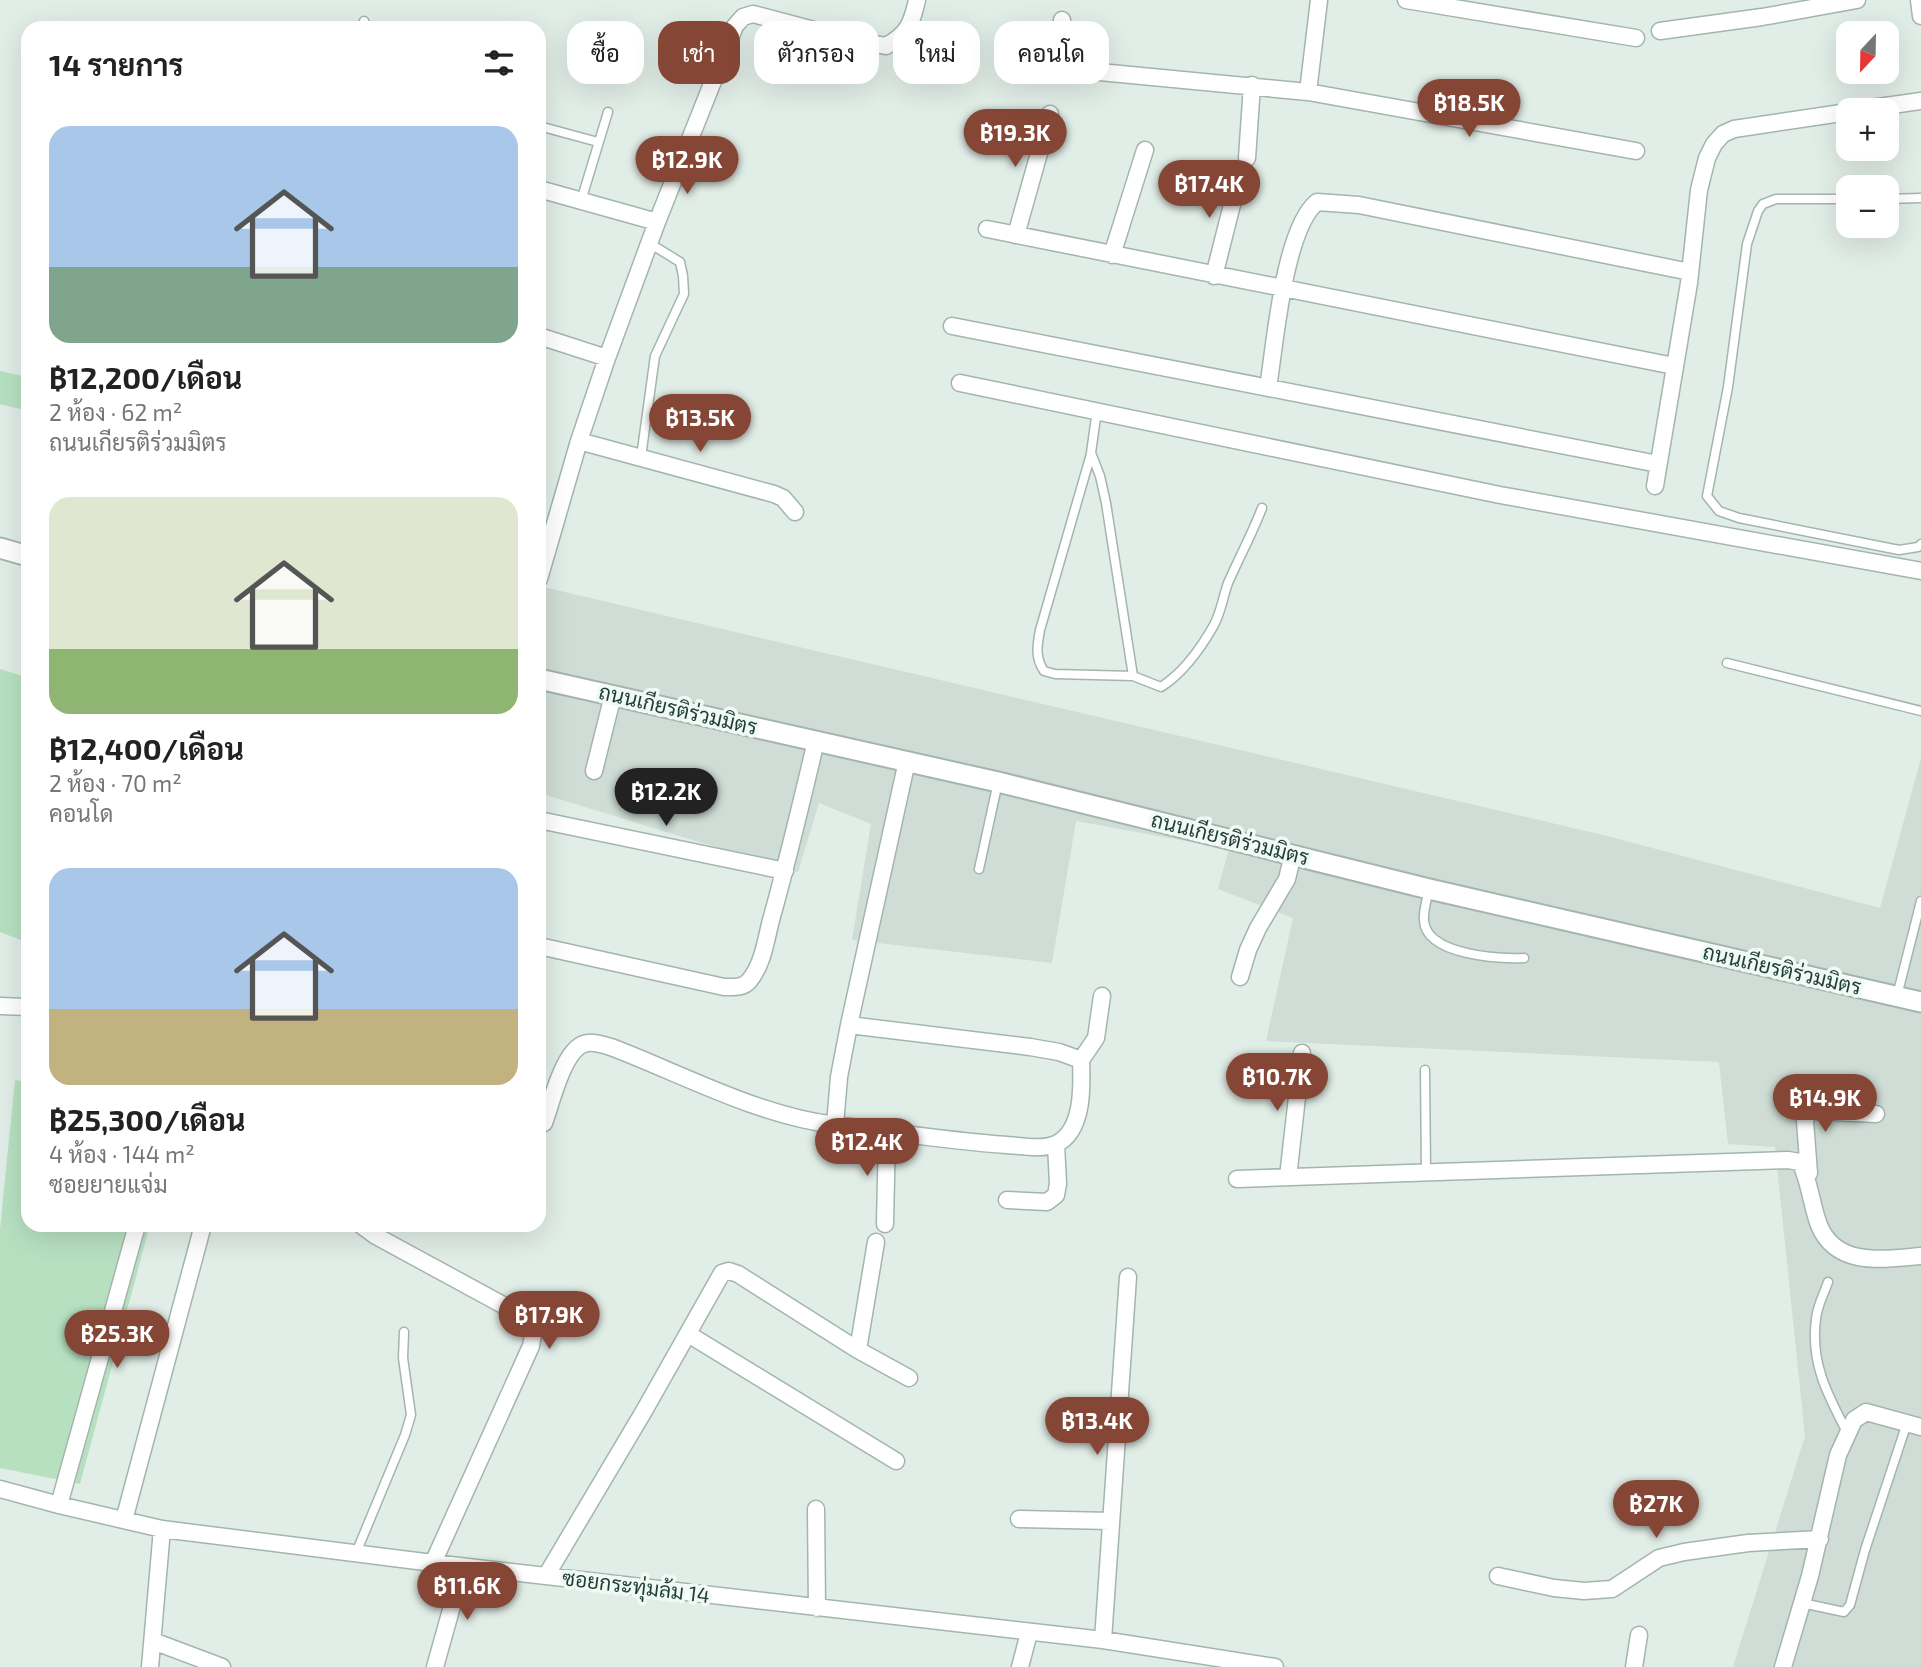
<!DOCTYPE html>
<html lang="th">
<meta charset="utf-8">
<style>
:root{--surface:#fff;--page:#f2f2f2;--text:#222;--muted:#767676;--accent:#854636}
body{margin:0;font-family:"Exo 2",Sarabun,sans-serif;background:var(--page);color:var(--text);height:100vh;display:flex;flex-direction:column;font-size:26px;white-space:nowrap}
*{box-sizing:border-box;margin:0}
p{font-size:23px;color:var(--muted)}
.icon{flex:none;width:38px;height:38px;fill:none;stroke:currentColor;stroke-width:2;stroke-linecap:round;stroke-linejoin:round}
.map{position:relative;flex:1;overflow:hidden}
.side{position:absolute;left:21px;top:21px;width:525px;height:1211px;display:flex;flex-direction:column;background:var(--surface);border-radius:21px;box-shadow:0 7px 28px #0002}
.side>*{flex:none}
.hud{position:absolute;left:567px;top:21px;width:665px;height:63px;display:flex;gap:14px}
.needle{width:46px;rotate:202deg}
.tools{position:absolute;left:1836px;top:21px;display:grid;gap:14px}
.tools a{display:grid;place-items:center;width:63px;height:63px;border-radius:14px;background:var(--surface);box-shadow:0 7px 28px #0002;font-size:35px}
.price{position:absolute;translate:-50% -60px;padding:0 16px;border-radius:24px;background:var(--accent);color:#fff;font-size:23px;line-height:46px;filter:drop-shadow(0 2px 4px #0008)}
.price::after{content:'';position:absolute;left:50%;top:42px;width:21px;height:16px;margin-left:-10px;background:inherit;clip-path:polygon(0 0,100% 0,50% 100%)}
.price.on{background:#222;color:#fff}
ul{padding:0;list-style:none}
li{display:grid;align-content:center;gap:14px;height:371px;padding:0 28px}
li span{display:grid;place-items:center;height:217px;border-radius:21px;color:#555}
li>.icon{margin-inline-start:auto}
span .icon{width:126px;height:126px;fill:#fffc;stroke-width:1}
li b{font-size:30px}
h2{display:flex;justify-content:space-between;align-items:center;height:84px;padding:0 28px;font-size:30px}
.chip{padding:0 24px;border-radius:21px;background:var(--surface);box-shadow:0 7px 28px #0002;font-size:24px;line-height:63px}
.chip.on{background:var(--accent);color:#fff}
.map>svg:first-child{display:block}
.built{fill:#cfddd6}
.green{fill:#b7e0c1}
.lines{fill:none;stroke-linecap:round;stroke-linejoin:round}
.service-casing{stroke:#a3b5ae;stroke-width:11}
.minor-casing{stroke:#a3b5ae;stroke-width:19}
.tertiary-casing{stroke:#a3b5ae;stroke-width:23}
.service{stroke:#fff;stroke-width:8}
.minor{stroke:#fff;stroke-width:16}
.tertiary{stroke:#fff;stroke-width:19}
.labels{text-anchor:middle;stroke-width:7;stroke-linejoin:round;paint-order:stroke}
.street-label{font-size:21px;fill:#1f3f35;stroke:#f1f9f5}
</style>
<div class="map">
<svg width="1921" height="1667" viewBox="0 0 1921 1667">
<rect width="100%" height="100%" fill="#e1ede7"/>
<path class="built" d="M539,586L1607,836L1880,908L1921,758V1667H1733L1805,1436L1775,1147L1728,1144L1719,1062L1266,1041L1293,918L1218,889L1229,849L1076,821L1052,963L852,940L871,824L819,803L798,872L539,793Z"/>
<path class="green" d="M0,371L28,377V411L0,404Z
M0,669L28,678V924L21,940L0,932Z
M15,1080L28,1082V1225H150L80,1484L0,1468V1229Z"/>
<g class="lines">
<defs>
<path id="service" d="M362,28L364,21
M539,126L598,142
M1848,199H1776L1763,204L1758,211L1747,244L1728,387L1707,496L1719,511L1739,518L1899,550L1918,547L1921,544
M1886,199L1921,198
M581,201L608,112
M1097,410L1091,453L1100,476L1106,503L1133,676L1161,687C1183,673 1201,648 1214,625C1221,612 1223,597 1228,583C1239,558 1252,534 1262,508
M1091,454L1040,630C1037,646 1035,658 1044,671L1055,674L1133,676
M641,457L655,356L684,294L683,276L680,262L649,243
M1727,663L1921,711
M979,869L998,782
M1429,889C1427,899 1423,911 1424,921C1427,955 1498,959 1524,958
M1897,996L1921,901
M1425,1070L1426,1172
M1828,1282C1824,1294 1817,1306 1816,1319C1810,1363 1828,1396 1848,1434
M356,1553L405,1435L411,1415L403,1358L404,1332
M1802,1603L1844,1612L1850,1605L1865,1550L1907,1423"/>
<path id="minor" d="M1406,0L1636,38
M1919,0L1921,16
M1062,20L1060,56L1068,64L1079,70L1308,92L1319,0
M1660,31L1762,17L1857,0
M1308,92L1636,151
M1857,110L1921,101
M1247,158L1252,85
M539,189L657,222
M987,229L1674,366
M1016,235L1050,114
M1112,255L1145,150
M1214,276L1240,173
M952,326L1658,464
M539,336L607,358L579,441L539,579
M607,358L657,222L735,26L743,17L753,14L848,39L886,46C908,34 912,23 917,0
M960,383L1500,495L1921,571
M1268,388C1275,344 1284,229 1317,202L1359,205L1690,272
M579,441L774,494L783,498L795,512
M1655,486L1689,283L1699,190L1707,158L1714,144L1723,134L1734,129L1848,112
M594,771L613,695
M539,820L785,871
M539,946L724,987C734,987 743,988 749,981C763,965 766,939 771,920C788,860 802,800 816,741
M1240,977L1248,950L1258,928L1287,879L1293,854
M0,1006L28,1007
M1081,1060L1096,1038L1102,996
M544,1123C552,1102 564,1045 588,1043C595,1042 604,1045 611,1047C682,1074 759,1116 835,1125L839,1077L849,1025L907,761
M835,1125C892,1132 949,1141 1007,1145C1022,1146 1042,1150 1056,1144C1084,1131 1082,1085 1081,1060L1059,1052L1030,1047L849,1025
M1809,1173L1805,1121L1807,1115L1812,1111L1876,1114
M1288,1177L1302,1053
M1237,1179L1788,1160L1800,1162C1810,1182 1811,1204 1819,1225C1836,1268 1885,1259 1921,1256
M1007,1200L1047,1202L1056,1195L1058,1184L1056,1144
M885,1224L887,1132
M361,1225L376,1236L514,1311L529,1323L533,1335L531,1346L433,1563
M688,1334L896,1461
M858,1350L876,1242
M0,1489L59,1505L162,1529L433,1563L1103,1640L1275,1667
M59,1505L137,1225
M816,1509L817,1608
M1019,1519L1111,1521
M124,1520L203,1225
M546,1576L644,1411L722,1273L729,1271L738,1274L858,1350L909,1378
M1498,1576L1554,1588L1584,1591L1612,1589L1659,1558L1684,1552L1748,1543L1820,1539
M1103,1640L1128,1277
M153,1641L222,1667
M150,1667L162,1529
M435,1667L463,1567
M1020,1667L1029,1633
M1634,1667L1639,1635
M1783,1667L1810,1576L1838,1455L1854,1420L1866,1412L1921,1427"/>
<path id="tertiary" d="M0,548L28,556
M539,679L998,782L1429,889L1921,1002"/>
</defs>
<use href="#service" class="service-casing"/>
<use href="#minor" class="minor-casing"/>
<use href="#tertiary" class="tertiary-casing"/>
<use href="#service" class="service"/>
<use href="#minor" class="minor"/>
<use href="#tertiary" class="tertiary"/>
</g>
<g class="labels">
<g class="street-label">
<text transform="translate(678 710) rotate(13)" y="7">ถนนเกียรติร่วมมิตร</text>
<text transform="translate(1230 839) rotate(14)" y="7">ถนนเกียรติร่วมมิตร</text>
<text transform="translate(1782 970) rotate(13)" y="7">ถนนเกียรติร่วมมิตร</text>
<text transform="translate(636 1587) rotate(7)" y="7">ซอยกระทุ่มล้ม 14</text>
</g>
</g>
</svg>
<div class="tools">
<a><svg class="needle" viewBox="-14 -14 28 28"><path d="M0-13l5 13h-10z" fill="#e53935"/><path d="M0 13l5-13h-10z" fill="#767676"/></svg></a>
<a>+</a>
<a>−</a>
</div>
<b class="price" style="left:1469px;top:139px">฿18.5K</b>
<b class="price" style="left:1015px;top:169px">฿19.3K</b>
<b class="price" style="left:687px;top:196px">฿12.9K</b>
<b class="price" style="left:1209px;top:220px">฿17.4K</b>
<b class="price" style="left:700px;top:454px">฿13.5K</b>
<b class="price on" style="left:666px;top:828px">฿12.2K</b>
<b class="price" style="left:1277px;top:1113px">฿10.7K</b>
<b class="price" style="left:1825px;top:1134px">฿14.9K</b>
<b class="price" style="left:867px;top:1178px">฿12.4K</b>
<b class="price" style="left:549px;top:1351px">฿17.9K</b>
<b class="price" style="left:117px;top:1370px">฿25.3K</b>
<b class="price" style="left:1097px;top:1457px">฿13.4K</b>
<b class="price" style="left:1656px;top:1540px">฿27K</b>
<b class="price" style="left:467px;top:1622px">฿11.6K</b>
<div class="hud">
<a class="chip">ซื้อ</a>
<a class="chip on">เช่า</a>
<a class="chip">ตัวกรอง</a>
<a class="chip">ใหม่</a>
<a class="chip">คอนโด</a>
</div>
<section class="side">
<h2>14 รายการ<svg class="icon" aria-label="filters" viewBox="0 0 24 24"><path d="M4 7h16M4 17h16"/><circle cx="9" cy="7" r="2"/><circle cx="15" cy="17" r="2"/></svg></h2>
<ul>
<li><span style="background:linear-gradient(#a9c7e8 65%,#7fa58c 0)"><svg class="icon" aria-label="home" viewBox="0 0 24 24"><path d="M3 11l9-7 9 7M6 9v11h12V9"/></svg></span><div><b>฿12,200/เดือน</b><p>2 ห้อง · 62 m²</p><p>ถนนเกียรติร่วมมิตร</p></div></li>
<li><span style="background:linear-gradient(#dfe7d0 70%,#8fb573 0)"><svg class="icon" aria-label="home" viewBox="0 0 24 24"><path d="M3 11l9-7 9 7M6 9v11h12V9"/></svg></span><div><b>฿12,400/เดือน</b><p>2 ห้อง · 70 m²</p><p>คอนโด</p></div></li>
<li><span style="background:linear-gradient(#a9c7e8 65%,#c2b280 0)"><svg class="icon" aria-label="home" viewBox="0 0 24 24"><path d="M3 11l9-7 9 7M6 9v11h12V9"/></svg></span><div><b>฿25,300/เดือน</b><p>4 ห้อง · 144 m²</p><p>ซอยยายแจ่ม</p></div></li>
</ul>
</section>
</div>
